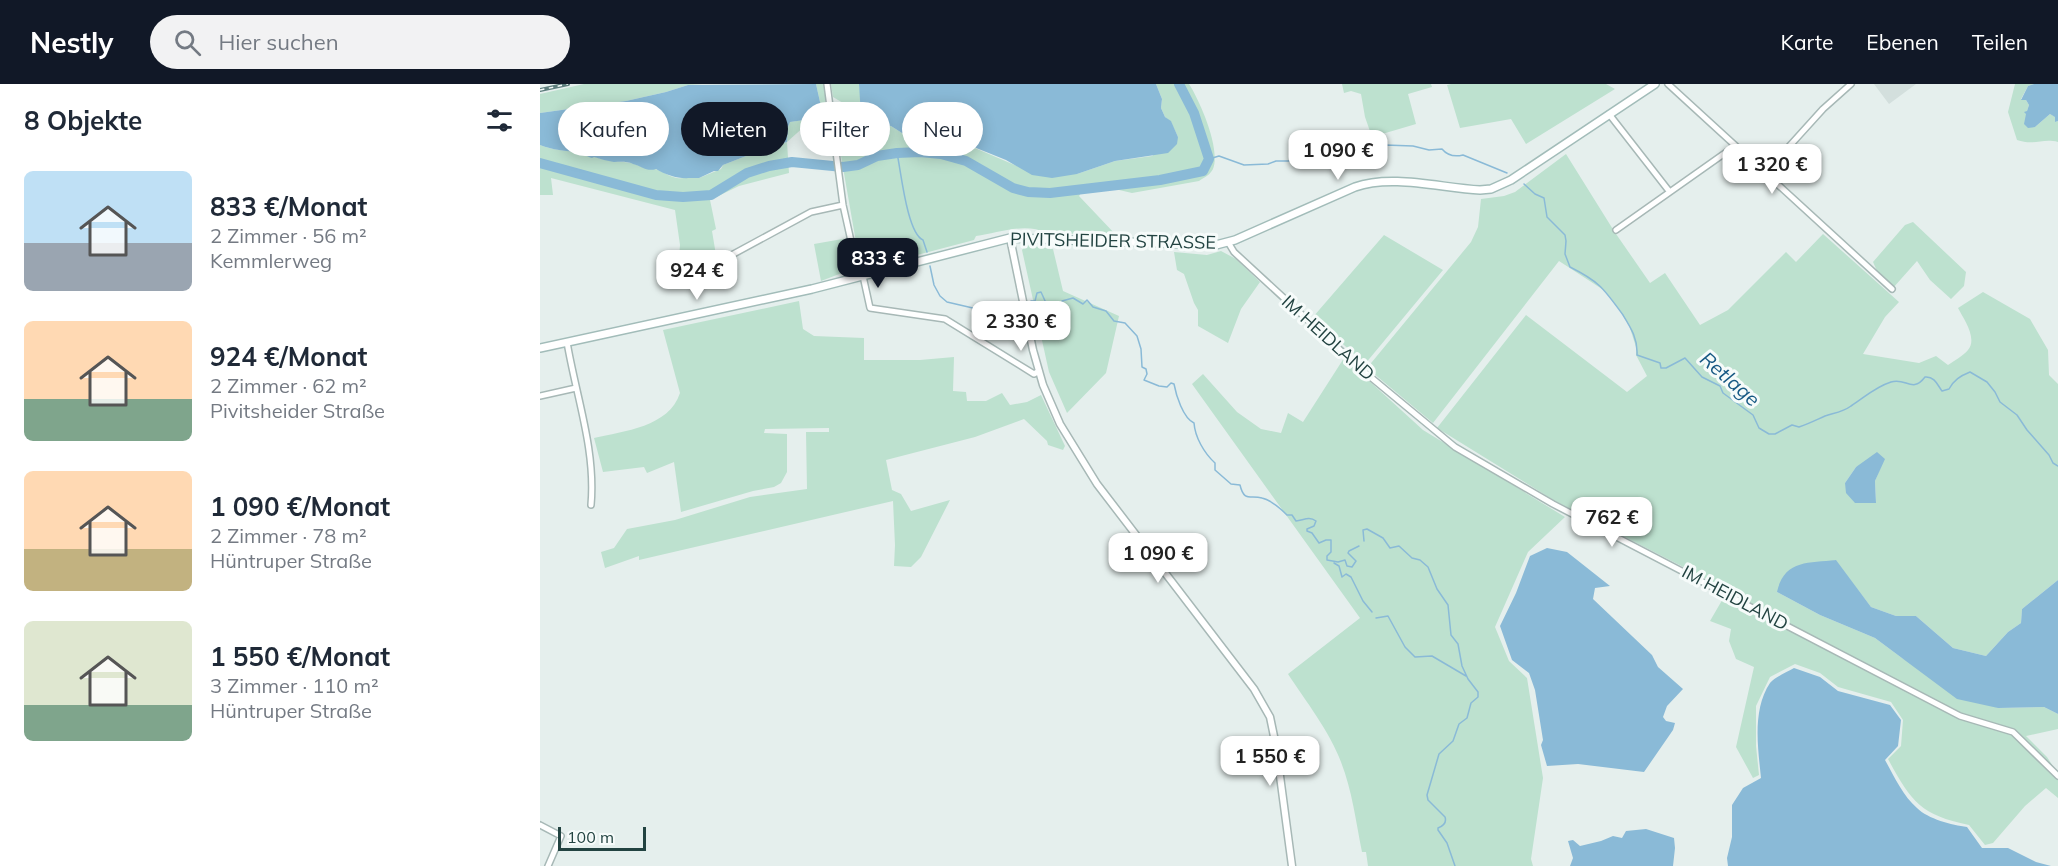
<!DOCTYPE html>
<html lang="de">
<meta charset="utf-8">
<style>
:root{--surface:#fff;--page:#f2f2f3;--text:#1f2937;--muted:#747a83;--accent:#111827}
body{margin:0;font-family:Mulish,sans-serif;background:var(--page);color:var(--text);height:100vh;display:flex;flex-direction:column;font-size:22px;white-space:nowrap}
*{box-sizing:border-box;margin:0}
p{font-size:20px;color:var(--muted)}
.icon{flex:none;width:33px;height:33px;fill:none;stroke:currentColor;stroke-width:2;stroke-linecap:round;stroke-linejoin:round}
.map{position:relative;flex:1;overflow:hidden}
.panel{display:flex;flex-direction:column;background:var(--surface);width:540px}
.panel>*{flex:none}
.hud{position:absolute;left:18px;top:18px;width:570px;height:54px;display:flex;gap:12px}
.scale{position:absolute;left:18px;bottom:15px;width:88px;box-sizing:border-box;padding-left:6px;border:3px solid #224341;border-top:0;font-size:16px;line-height:21px;white-space:nowrap;color:#224341;-webkit-text-stroke:4px #f6fbfa;paint-order:stroke}
.price{position:absolute;translate:-50% -51px;padding:0 14px;border-radius:12px;background:#fff;color:#222;font-size:20px;line-height:39px;filter:drop-shadow(0 2px 3px #0008)}
.price::after{content:'';position:absolute;left:50%;top:36px;width:18px;height:14px;margin-left:-9px;background:inherit;clip-path:polygon(0 0,100% 0,50% 100%)}
.price.current{background:var(--accent);color:#fff}
ul{padding:0;list-style:none}
li{display:flex;align-items:center;gap:18px;height:150px;padding:0 24px}
li span{display:grid;place-items:center;flex:none;width:168px;height:120px;border-radius:9px;color:#555}
li>.icon{margin-inline-start:auto}
span .icon{width:72px;height:72px;fill:#fffc;stroke-width:1}
li b{font-size:26px}
h2{display:flex;justify-content:space-between;align-items:center;height:72px;padding:0 24px;font-size:26px}
.chip{padding:0 21px;border-radius:27px;background:var(--surface);box-shadow:0 3px 15px #0003;font-size:21px;line-height:54px}
.chip.current{background:var(--accent);color:#fff}
header{display:flex;align-items:center;gap:36px;box-sizing:border-box;height:84px;padding:0 30px;background:var(--accent);color:#fff}
header strong{font-size:28px}
nav{display:flex;gap:33px;margin-inline-start:auto;font-size:21px}
.search{width:420px;height:54px;background:var(--page);display:flex;align-items:center;gap:15px;box-sizing:border-box;padding:0 21px;border-radius:33px;color:var(--muted);font-size:22px}
main{display:flex;flex:1;min-height:0}
.map>svg:first-child{display:block}
.built{fill:#d3dfdd}
.green{fill:#bde1cf;fill-rule:evenodd}
.water{fill:#8abad7}
.lines{fill:none;stroke-linecap:round;stroke-linejoin:round}
.stream{stroke:#8abad7;stroke-width:1.5}
.river{stroke:#8abad7;stroke-width:10}
.minor-casing{stroke:#a7b8b6;stroke-width:8}
.tertiary-casing{stroke:#a7b8b6;stroke-width:9}
.secondary-casing{stroke:#a2bcb9;stroke-width:10}
.minor{stroke:#fff;stroke-width:5}
.tertiary{stroke:#fff;stroke-width:6}
.secondary{stroke:#fff;stroke-width:7}
.rail-casing{stroke:#5d7e7d;stroke-width:4}
.rail{stroke:#f6fbfa;stroke-width:1.5;stroke-dasharray:4.5;stroke-linecap:butt}
.labels{text-anchor:middle;stroke-width:6;stroke-linejoin:round;paint-order:stroke}
.street-label{font-size:18px;fill:#224341;stroke:#f6fbfa}
.water-label{font-size:20px;font-style:italic;fill:#175984;stroke:#f6fbfa}
</style>
<header>
<strong>Nestly</strong>
<div class="search"><svg class="icon" aria-label="search" viewBox="0 0 24 24"><circle cx="10" cy="10" r="6"/><path d="M15 15l6 6"/></svg>Hier suchen</div>
<nav><a>Karte</a><a>Ebenen</a><a>Teilen</a></nav>
</header>
<main>
<section class="panel">
<h2>8 Objekte<svg class="icon" aria-label="filters" viewBox="0 0 24 24"><path d="M4 7h16M4 17h16"/><circle cx="9" cy="7" r="2"/><circle cx="15" cy="17" r="2"/></svg></h2>
<ul>
<li><span style="background:linear-gradient(#bfe0f5 60%,#9aa5b1 0)"><svg class="icon" aria-label="home" viewBox="0 0 24 24"><path d="M3 11l9-7 9 7M6 9v11h12V9"/></svg></span><div><b>833 €/Monat</b><p>2 Zimmer · 56 m²</p><p>Kemmlerweg</p></div></li>
<li><span style="background:linear-gradient(#ffd9b3 65%,#7fa58c 0)"><svg class="icon" aria-label="home" viewBox="0 0 24 24"><path d="M3 11l9-7 9 7M6 9v11h12V9"/></svg></span><div><b>924 €/Monat</b><p>2 Zimmer · 62 m²</p><p>Pivitsheider Straße</p></div></li>
<li><span style="background:linear-gradient(#ffd9b3 65%,#c2b280 0)"><svg class="icon" aria-label="home" viewBox="0 0 24 24"><path d="M3 11l9-7 9 7M6 9v11h12V9"/></svg></span><div><b>1 090 €/Monat</b><p>2 Zimmer · 78 m²</p><p>Hüntruper Straße</p></div></li>
<li><span style="background:linear-gradient(#dfe7d0 70%,#7fa58c 0)"><svg class="icon" aria-label="home" viewBox="0 0 24 24"><path d="M3 11l9-7 9 7M6 9v11h12V9"/></svg></span><div><b>1 550 €/Monat</b><p>3 Zimmer · 110 m²</p><p>Hüntruper Straße</p></div></li>
</ul>
</section>
<div class="map">
<svg width="1518" height="782" viewBox="0 0 1518 782">
<rect width="100%" height="100%" fill="#e5efed"/>
<path class="built" d="M1334,0H1376L1349,20Z"/>
<path class="green" d="M44,0H162L148,1L126,8L86,17L0,29V10Z
M276,0H284L287,34L266,41L247,58L249,89L199,102L170,116L176,145L172,147L177,177L137,198L140,161L135,126L11,94L13,111H0V61C13,66 26,67 40,68C49,70 58,75 67,76C75,78 86,77 94,80C102,83 107,84 115,85C121,86 129,93 137,94C144,95 152,92 159,94L181,85L183,81L229,63L247,58L248,43L250,38L278,34L282,27Z
M291,0H319L321,13L320,21L327,35L336,37L338,40L351,42L362,49L376,52L409,53L477,82L537,90L575,77L612,72L638,53L631,38L625,33L621,24L622,15L616,0H649C660,17 681,65 673,85C670,91 665,93 659,97L592,109L575,105L541,109L539,112L576,151L506,149C486,138 458,149 436,152L434,156L324,185L320,181L301,72L300,52L306,42V27L303,19L293,13Z
M802,0H891L892,3L868,10L876,40L832,53L825,33L821,10L811,7L804,9Z
M911,0H1066L1075,5L986,60L971,35L920,44L907,1Z
M1475,0H1494L1488,2L1481,15L1486,16L1489,21L1486,30L1495,43L1510,30L1516,33L1515,38L1518,37V58C1502,54 1494,62 1477,56L1468,28Z
M1026,70L1074,147L1110,199L1125,189L1160,241L1188,226L1246,168L1256,178L1283,150L1359,218L1345,233L1323,270L1379,279L1396,272L1408,281C1414,277 1423,272 1428,266C1438,254 1423,234 1418,224L1443,208L1490,235L1508,266L1509,291L1518,300V496L1482,525L1481,539L1468,548L1446,572L1413,564L1376,532H1356L1331,523L1295,476L1237,508L1280,531L1335,554L1362,574L1458,624L1504,623L1518,630V645L1486,652L1507,673L1518,690V714L1506,704L1485,722L1453,759L1445,761L1429,741C1380,731 1371,717 1348,675L1361,662L1363,636L1351,618L1298,603L1280,589L1255,580L1230,593L1216,622V662L1219,691L1213,694L1196,663L1214,583L1196,575L1189,557L1191,545L1170,537L1188,506L1015,417L897,344L986,231L1087,308L1107,292L1096,271V263L1089,241L1074,218L1065,207L1019,177L893,339L827,284L931,158L938,143L941,115L964,112L975,108ZM1344,375L1335,397L1336,418L1305,399L1316,383Z
M1373,138L1426,188L1424,202L1411,215L1390,196L1377,177L1353,204L1338,189L1333,178L1365,141Z
M844,151L903,186L825,280L773,233Z
M308,154L314,184L312,189H302L281,197L274,160Z
M486,161L513,165L523,207L579,232L566,289L527,329L509,288L482,166Z
M681,167L696,175L720,198L701,225L688,259L658,242V226L654,219L644,190L637,186L634,168L667,171Z
M259,217L263,245L274,252L324,254V276H380L414,273L413,307L426,308L427,317H446L462,309L470,321L487,318L501,311L525,362L523,366L508,361L507,357L484,335L435,353L346,376L352,406L361,410L371,427L410,416L381,473L371,483L354,482L355,461L353,417L99,476V472L65,484L61,468L74,464L87,445L135,436L210,413L267,405L266,348H289V344L225,345L224,349L247,350V388L241,399L234,403L213,407L141,428L134,378L107,389L104,383L63,388L54,354C84,347 129,343 140,309L123,246Z
M804,274L883,346L1025,433L988,468L955,543L969,577L987,594L1003,694L991,775L993,782H828L826,768H822C816,738 812,706 801,678C790,648 765,616 748,590L820,534L652,300L663,290L697,328L721,345L741,349L748,329L763,338Z"/>
<path class="water" d="M276,0L282,27L279,34L250,38L248,43L247,58L229,63L183,81L178,87H174L159,94C156,94 153,94 150,94C138,95 126,91 116,85C107,88 101,82 93,80C87,77 79,78 74,78C67,77 61,75 54,73L52,74C47,73 44,69 39,68C25,67 13,66 0,61V29L86,17L126,8L148,1Z
M319,0H616L622,15L621,24L625,33L631,37L638,53L637,60L628,69L575,77L537,90L512,94L492,91L466,76L409,53L376,52L362,49L351,42L338,40L336,36L324,35L321,32Z
M1494,0H1518V37L1515,38V33L1510,30L1495,43L1488,44L1484,40L1486,30L1484,28L1487,27L1489,21L1486,16H1481L1488,2Z
M1337,368L1345,375L1335,397L1336,419H1315L1306,409L1305,399L1316,383Z
M1007,464L1027,468L1070,502L1055,504L1053,515L1112,571L1118,583L1143,605L1127,622L1123,633L1126,637L1135,639L1133,646L1104,688L1038,680L1007,682L1001,661L1003,656L995,606L989,589L972,576L960,542L976,509L990,472Z
M1296,476L1331,523L1356,532H1376L1413,564L1446,572L1468,548L1481,539L1482,525L1518,496V630L1504,623L1458,624L1417,615L1335,554L1280,531L1237,508C1244,476 1268,479 1296,476Z
M1254,584L1280,593L1298,607L1350,621L1361,636L1358,662L1345,676C1354,692 1363,712 1377,724C1388,735 1412,741 1427,743L1442,764H1468L1496,778L1511,782H1188L1187,774L1192,753V721L1203,704L1221,694C1218,664 1212,626 1230,599C1235,593 1247,588 1254,584Z
M1106,745L1134,754L1135,764L1133,782H1030L1033,774L1028,757L1033,756L1040,762L1061,757L1073,752L1082,754L1086,747Z"/>
<g class="lines">
<path class="stream" d="M357,69C361,87 367,149 383,156L387,168
M669,75L679,72L704,81L728,80L736,77H770L780,76L793,68L807,69L815,72L824,71L845,61L873,62L889,66L902,65C907,71 915,73 923,71L967,89
M984,100L995,110L1004,114L1007,133L1025,151L1026,157L1025,170L1030,183C1060,198 1064,205 1083,231C1091,244 1098,255 1097,271L1120,279L1121,284H1126L1145,274L1162,293L1180,302L1183,309L1213,331L1219,344L1229,350H1235L1252,341L1259,343C1268,340 1276,336 1285,332C1294,329 1303,328 1311,322C1325,313 1335,303 1351,298C1366,293 1372,310 1385,293C1395,292 1398,302 1402,307L1409,305C1414,296 1420,292 1430,288L1447,298L1455,308L1460,318L1477,331L1487,346L1509,371L1513,379L1518,382
M390,182L394,201L400,212L407,218L450,228L478,221
M491,217H495L497,209L501,208L506,219L514,218L515,224L519,226H521L522,217L533,214L543,220L547,216L553,223L566,227L574,237L585,239L597,252L601,265L602,283L606,285L607,290L604,296L619,302L627,303L631,299L634,300C636,311 643,334 654,339C655,353 664,369 675,379V386L691,400L700,401C704,418 710,411 722,414C731,416 741,425 747,431H752L756,437C764,436 769,432 776,437L774,442L767,445V447L772,449L779,459L786,456H791V468L787,472V476L798,478L805,476L807,482L812,483L816,477L808,469L809,467L819,462
M824,457L823,446L827,445L843,454L850,464L859,462L872,474L880,476L888,483L897,505L908,521L911,551L918,560L922,582L928,595L938,608V613L931,619L927,634L919,640L913,657L899,670L887,711L888,716L905,733C907,739 903,742 898,744V746L907,759L915,782
M794,479L799,482L802,493L806,490L811,493L823,517L832,528
M836,534L848,532L865,563L875,573L892,572L926,592"/>
<path class="river" d="M0,79L116,111L143,113L171,111L207,89L229,82L252,78L303,83L318,81L337,72L357,69L380,68L401,70L426,77L473,104L488,108L510,109L620,96L663,87L669,75L654,29L639,0"/>
<defs>
<path id="minor" d="M287,0L303,121L319,193
M1128,0L1352,205
M1069,30L1129,107
M1225,89L1283,25L1311,0
M1076,146L1195,62
M688,158L694,168L822,286L915,363L1013,420L1420,632L1473,648L1518,692
M323,192L330,224L405,235L494,290L499,287
M151,193L271,128L303,121
M27,258C36,312 56,366 51,421
M0,312L36,304
M0,741L21,752L8,782"/>
<path id="tertiary" d="M470,154L493,266L503,301L520,340L557,400L714,605L730,633L736,662L752,782"/>
<path id="secondary" d="M0,264L272,205L470,154L676,161L695,156L815,103C852,90 901,104 940,106L951,105L971,96L1115,0"/>
</defs>
<use href="#minor" class="minor-casing"/>
<use href="#tertiary" class="tertiary-casing"/>
<use href="#secondary" class="secondary-casing"/>
<use href="#minor" class="minor"/>
<use href="#tertiary" class="tertiary"/>
<use href="#secondary" class="secondary"/>
<defs>
<path id="rail" d="M0,6L28,0"/>
</defs>
<use href="#rail" class="rail-casing"/>
<use href="#rail" class="rail"/>
</g>
<g class="labels">
<g class="street-label">
<text transform="translate(573 157) rotate(1)" y="6">PIVITSHEIDER STRASSE</text>
<text transform="translate(788 254) rotate(42)" y="6">IM HEIDLAND</text>
<text transform="translate(1195 514) rotate(28)" y="6">IM HEIDLAND</text>
</g>
<g class="water-label">
<text transform="translate(1190 295) rotate(41)" y="7">Retlage</text>
</g>
</g>
</svg>
<div class="scale">100 m</div>
<b class="price" style="left:798px;top:97px">1 090 €</b>
<b class="price" style="left:1232px;top:111px">1 320 €</b>
<b class="price current" style="left:338px;top:205px">833 €</b>
<b class="price" style="left:157px;top:217px">924 €</b>
<b class="price" style="left:481px;top:268px">2 330 €</b>
<b class="price" style="left:1072px;top:464px">762 €</b>
<b class="price" style="left:618px;top:500px">1 090 €</b>
<b class="price" style="left:730px;top:703px">1 550 €</b>
<div class="hud">
<a class="chip">Kaufen</a>
<a class="chip current">Mieten</a>
<a class="chip">Filter</a>
<a class="chip">Neu</a>
</div>
</div>
</main>
